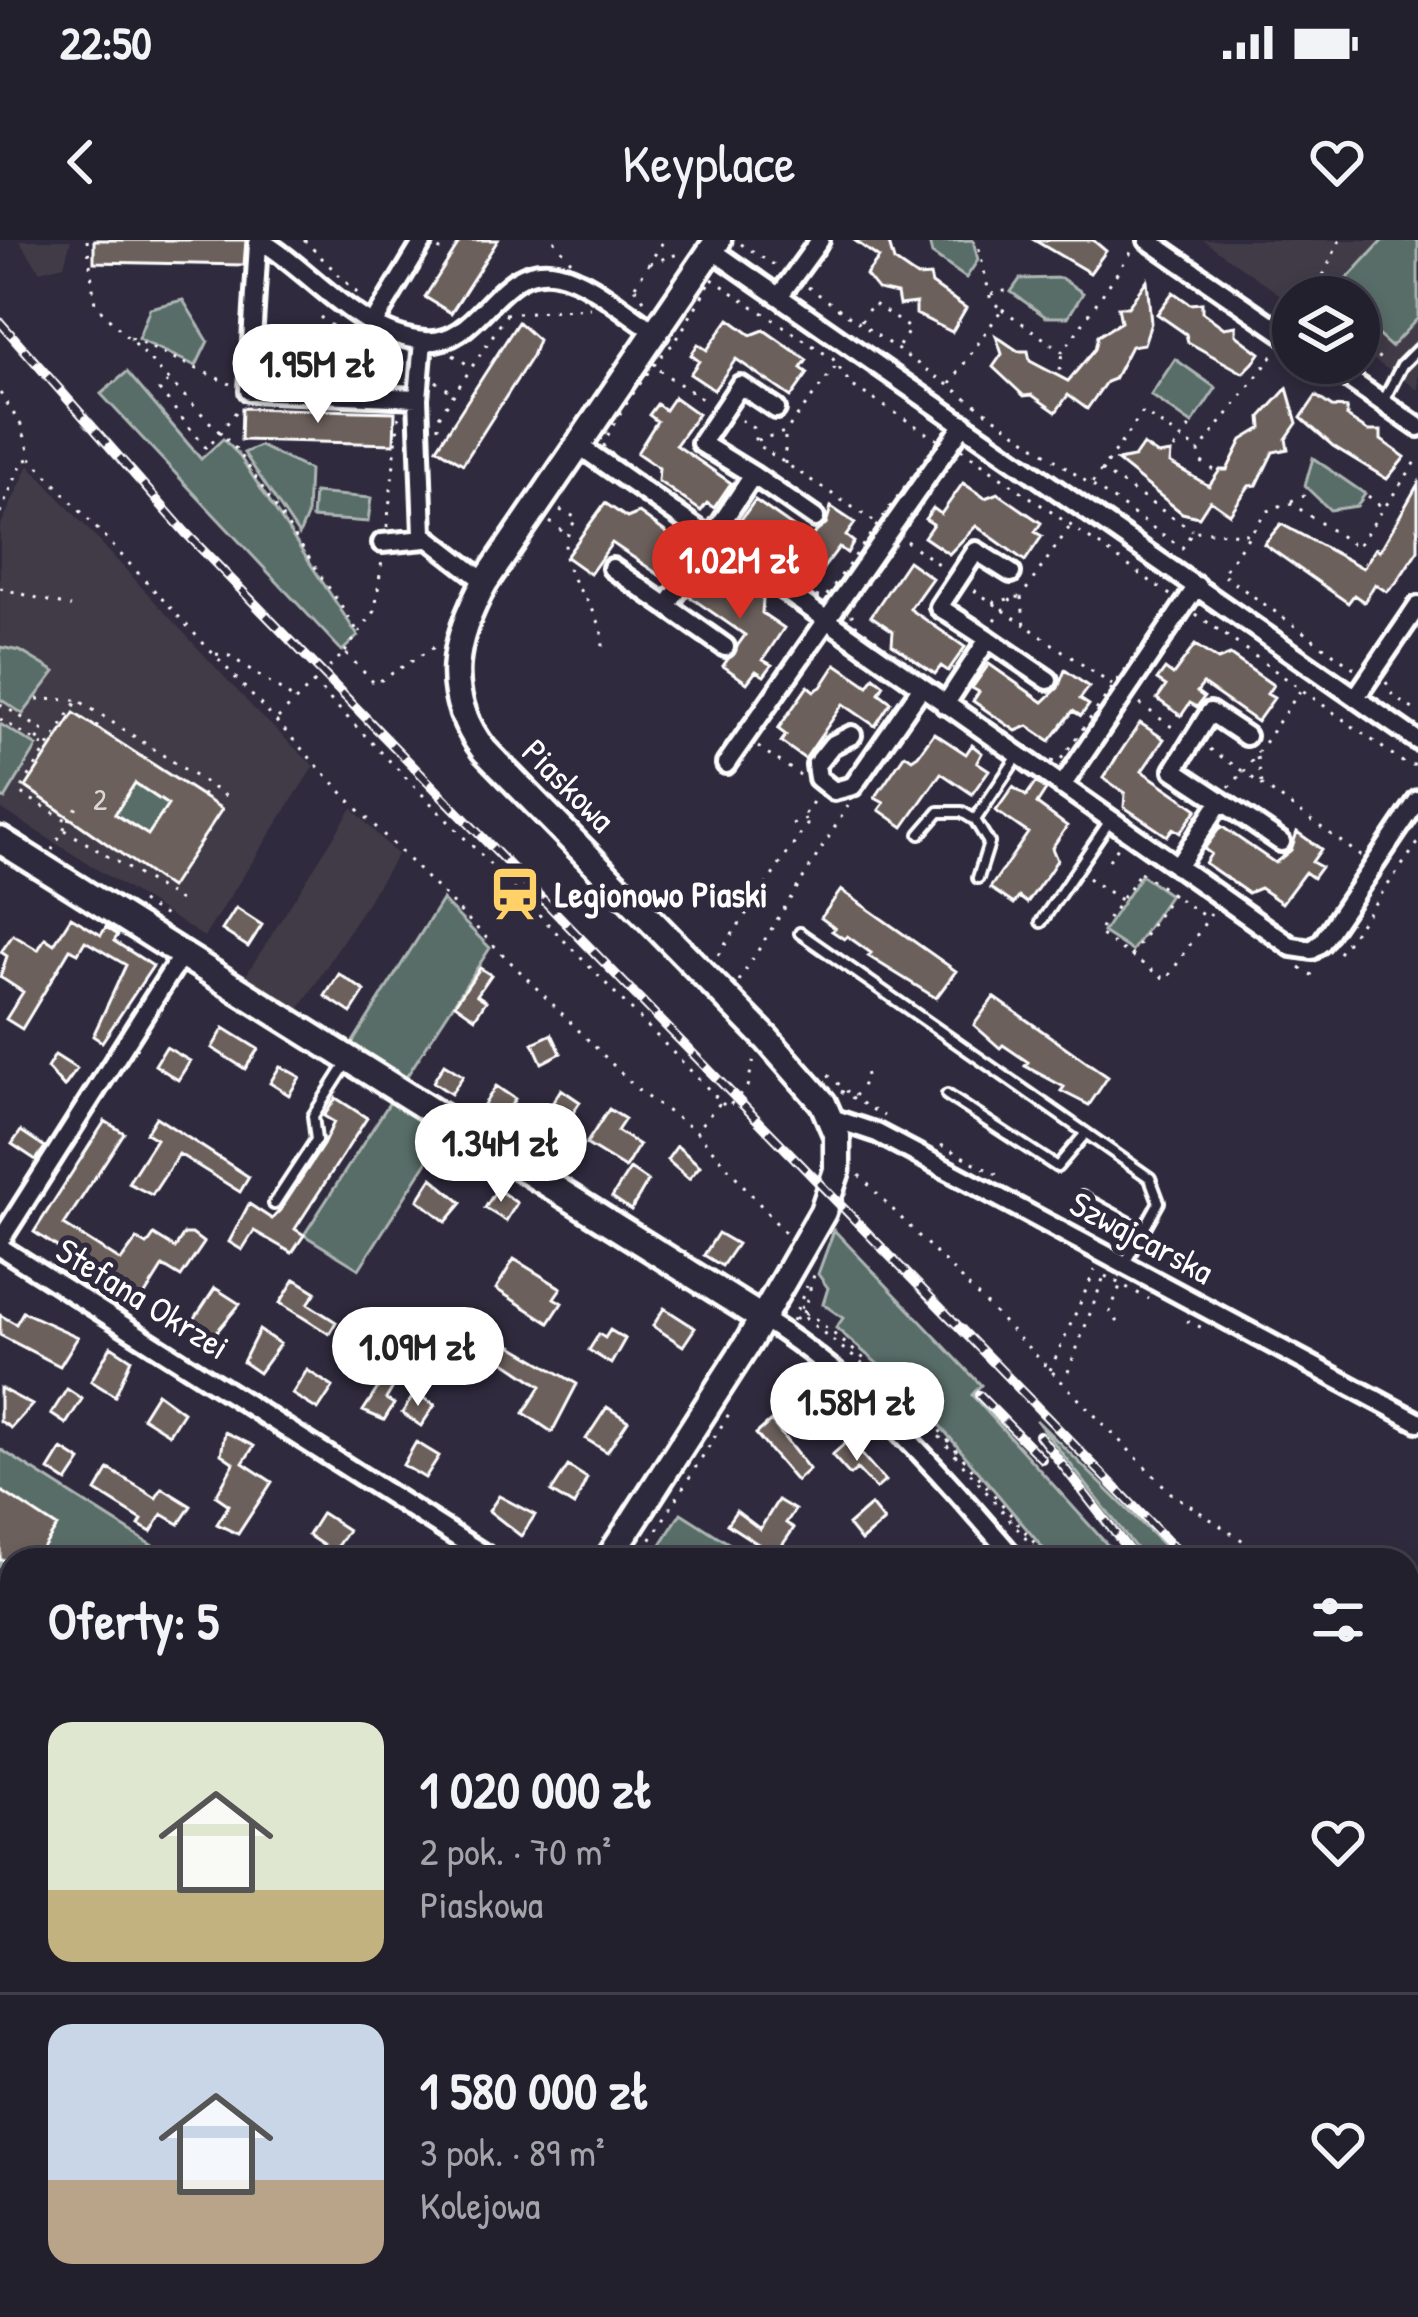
<!DOCTYPE html>
<html lang="pl">
<meta charset="utf-8">
<style>
:root{--surface:#23202e;--page:#2b2836;--text:#f1f3f6;--muted:#a3a3aa;--line:#403e4a;--accent:#d93025}
body{margin:0;font-family:"Patrick Hand",sans-serif;background:var(--page);color:var(--text);height:100vh;display:flex;flex-direction:column;font-size:45px;white-space:nowrap}
*{box-sizing:border-box;margin:0}
p{font-size:39px;color:var(--muted)}
.icon{flex:none;width:66px;height:66px;fill:none;stroke:currentColor;stroke-width:2;stroke-linecap:round;stroke-linejoin:round}
.map{position:relative;flex:1;overflow:hidden}
.drawer{position:absolute;left:0px;top:1308px;width:1419px;height:771px;display:flex;flex-direction:column;background:var(--surface);border-radius:36px 36px 0 0;box-shadow:0 6px 18px #0003,0 0 0 3px var(--line)}
.drawer>*{flex:none}
.controls{position:absolute;left:1272px;top:36px;display:grid;gap:24px}
.controls a{display:grid;place-items:center;width:108px;height:108px;border-radius:50%;background:var(--surface);box-shadow:0 6px 18px #0003,0 0 0 3px var(--line);font-size:60px}
.price{position:absolute;translate:-50% -102px;padding:0 27px;border-radius:42px;background:#fff;color:#222;font-size:39px;line-height:78px;filter:drop-shadow(0 3px 6px #0008)}
.price::after{content:'';position:absolute;left:50%;top:72px;width:36px;height:27px;margin-left:-18px;background:inherit;clip-path:polygon(0 0,100% 0,50% 100%)}
.price.active{background:var(--accent);color:#fff}
ul{padding:0;list-style:none}
li{display:flex;align-items:center;gap:36px;height:300px;padding:0 48px}
li+li{border-top:3px solid var(--line)}
li span{display:grid;place-items:center;flex:none;width:336px;height:240px;border-radius:24px;color:#555}
li>.icon{margin-inline-start:auto}
span .icon{width:144px;height:144px;fill:#fffc;stroke-width:1}
li b{font-size:51px}
h2{display:flex;justify-content:space-between;align-items:center;height:144px;padding:0 48px;font-size:51px}
.status{display:flex;justify-content:space-between;align-items:center;height:84px;padding:0 60px;background:var(--surface);direction:ltr}
.status svg{height:33px;fill:currentColor}
header{display:flex;justify-content:space-between;align-items:center;height:156px;padding:0 48px;background:var(--surface);font-size:54px;font-weight:600}
.map>svg:first-child{display:block}
.built{fill:#413a46}
.green{fill:#586c67;stroke:#acb6b3;stroke-width:3}
.building{fill:#6c605b;stroke:#fff;stroke-width:3;fill-rule:evenodd}
.lines{fill:none;stroke-linecap:round;stroke-linejoin:round}
.lane-casing{stroke:#fff;stroke-width:16}
.street-casing{stroke:#fff;stroke-width:26}
.secondary-casing{stroke:#fff;stroke-width:33}
.path{stroke:#fff;stroke-width:3;stroke-dasharray:3 9;stroke-linecap:butt}
.lane{stroke:#2f2a3d;stroke-width:8}
.street{stroke:#2f2a3d;stroke-width:16}
.secondary{stroke:#2f2a3d;stroke-width:24}
.rail-casing{stroke:#fff;stroke-width:10}
.rail{stroke:#2f2a3d;stroke-width:6;stroke-dasharray:18;stroke-linecap:butt}
.labels{text-anchor:middle;stroke-width:10;stroke-linejoin:round;paint-order:stroke}
.number-label{font-size:30px;fill:#dad7d6}
.street-label{font-size:36px;fill:#fff;stroke:#2f2a3d}
.poi-label{font-size:36px;font-weight:bold;fill:#fff;stroke:#2f2a3d;text-anchor:start}
</style>
<div class="status"><b>22:50</b><svg viewBox="0 0 49 12"><path d="M0 12V9h3v3zM5 12V6h3v6zM10 12V3h3v9zM15 12V0h3v12zM26 1h20v11H26zM47 4h2v5h-2z"/></svg></div>
<header><svg class="icon" aria-label="back" viewBox="0 0 24 24"><path d="M15 5l-7 7 7 7"/></svg>Keyplace<svg class="icon" aria-label="heart" viewBox="0 0 24 24"><path d="M12 20l-8-8c-3-5 5-10 8-4 3-6 11-1 8 4z"/></svg></header>
<div class="map">
<svg width="1418" height="2077" viewBox="0 0 1418 2077">
<rect width="100%" height="100%" fill="#2f2a3d"/>
<filter id="ink" filterUnits="userSpaceOnUse"><feTurbulence type="fractalNoise" baseFrequency=".00833" numOctaves="2"/><feDisplacementMap in="SourceGraphic" scale="24" xChannelSelector="R" yChannelSelector="G"/><feConvolveMatrix kernelMatrix="1 2 1 2 8 2 1 2 1" color-interpolation-filters="sRGB"/></filter>
<g filter="url(#ink)">
<path class="built" d="M19,0H71L64,25L40,31Z
M1203,0H1418V150L1359,110V57H1293V64Z
M29,225L255,470L314,526L204,697L0,568V287Z
M352,568L397,615L299,770L246,735Z"/>
<path class="green" d="M973,0L978,20L966,38L932,14L929,2Z
M1383,0H1418V78L1391,107L1359,78V57L1333,54Z
M1061,38L1083,53L1068,77H1046L1011,52L1020,39Z
M183,60L208,101L196,126L138,99L150,68Z
M1175,119L1216,148L1192,184L1151,155Z
M127,132L201,219L223,199L238,214L358,396L342,411L101,154Z
M260,206L309,230L307,276L299,295L244,213Z
M1313,218L1365,254L1357,266L1330,270L1305,246Z
M314,253L371,258L368,282L312,278Z
M0,407L20,411L55,432L23,474L0,459Z
M0,484L37,506L5,559L0,556Z
M135,543L168,565L148,595L115,574Z
M1141,635L1170,655L1132,711L1103,692Z
M442,660L490,708L405,839L351,805Z
M390,862L444,895L359,1029L304,995Z
M834,990L981,1145L972,1155L1121,1320H1053L915,1156L836,1088L843,1078L823,1064L828,1048L818,1034Z
M1036,1180L1179,1320H1145Z
M0,1209L175,1320H12V1608L5,1619L12,1624V1722L0,1741V1627L4,1619L0,1616Z
M681,1273L755,1320H651Z
M1407,2043L1418,2077H1241L1269,2067H1407Z"/>
<path class="building" d="M94,0H246L244,25L94,22Z
M461,0H498L451,73L425,57Z
M854,0H888L894,21L917,37L930,36L932,44L966,68L952,92L916,74V63L899,65L897,54L878,50L866,35L879,18Z
M1034,0H1093L1106,11L1090,33Z
M1147,40L1151,83L1144,104L1131,106L1114,139L1106,142L1087,169L1068,155L1056,172L1032,155L1024,156L993,127L1002,114L996,96L1018,111H1028L1030,121L1068,141L1095,109L1098,96L1121,82L1118,67H1128Z
M1173,52L1190,64L1202,63V72L1224,88L1236,86V95L1260,113L1253,123L1243,133L1188,102L1186,94L1157,74Z
M729,79L751,95L764,90L807,120L801,128L808,133L791,157L736,119L714,150L690,134L699,121L691,115L698,104L707,110Z
M518,82L538,100L532,116L463,224L437,208Z
M1287,148L1297,183L1286,199L1288,209L1273,212L1257,245L1249,246L1230,274L1210,260L1199,277L1182,273L1117,221L1134,218L1143,205L1158,215L1171,213L1170,223L1209,246L1220,230H1227L1242,200L1262,188L1261,177Z
M1316,156L1332,167L1347,168V177L1368,191H1381V200L1405,217L1387,239L1333,206L1301,178Z
M674,157L698,174L676,205L731,243L714,268L707,263L701,271L658,241L659,228L637,213L657,181L649,175L657,164L665,170Z
M242,168L395,172L394,204L241,200Z
M963,243L985,258L998,253L1041,283L1035,292L1042,296L1025,321L976,286L949,314L924,297L933,284L925,279L933,268L941,274Z
M1418,244V310L1396,343L1387,352L1375,344L1364,362L1354,355L1348,363L1264,304L1281,284L1363,328L1376,308L1380,311Z
M755,260L809,298L826,284L831,267L855,283L846,296L854,302L847,313L839,307L816,338L794,322L782,327L739,297L745,289L738,284Z
M605,263L627,278L639,273L682,304L677,312L682,315L665,339L612,303L590,334L566,317Z
M908,321L932,338L910,369L965,407L948,431L941,426L935,434L899,409L892,404L893,391L871,376Z
M720,329L763,359L762,373L784,388L763,420L772,425L764,436L756,431L747,443L723,426L745,395L690,357L707,333L714,338Z
M1195,405L1218,420L1230,415L1273,445L1267,454L1274,458L1257,482L1203,444L1197,452L1204,457L1197,467L1190,463L1181,476L1157,459L1166,446L1157,440L1165,429L1173,435Z
M836,424L868,446L874,437L884,445L879,453L891,462L875,486L843,464L805,519L781,502L786,495L778,489L808,446L814,451L821,447Z
M989,424L1043,462L1058,448L1065,430L1089,447L1080,459L1089,465L1081,476L1073,471L1050,501L1028,486L1016,491L973,461L979,452L972,448Z
M74,473L222,569L170,648L26,547ZM135,543L168,565L148,595L115,574Z
M1140,483L1164,499L1142,531L1197,569L1180,593L1173,588L1167,596L1124,567L1125,553L1103,538Z
M934,493L966,514L972,505L982,513L977,522L989,530L972,554L941,533L903,587L879,570L884,563L875,558L905,514L912,519L918,515Z
M1036,542L1046,550L1037,564L1067,586L1052,608L1057,620L1048,634L1027,663L1019,657L1014,664L990,648L1028,593L996,571L1013,547L1026,556Z
M1221,586L1275,623L1291,610L1297,592L1321,609L1312,622L1321,627L1313,638L1305,632L1282,663L1260,648L1248,653L1205,623L1211,614L1204,609Z
M841,650L956,731L936,758L868,716L871,713L847,696L844,699L832,691L835,688L821,678Z
M236,668L262,685L248,707L222,690Z
M71,677L101,695L106,687L118,695L114,701L153,726L102,802L93,796L126,725L85,701L78,713L70,709L22,789L6,779L23,752L0,737L7,716L1,712L13,695L38,710L45,698L54,704Z
M480,728L491,735L477,755L486,761L475,778L455,764Z
M339,734L365,751L351,773L325,756Z
M994,757L1108,837L1089,865L1061,851L1064,847L1025,826L1028,822L1003,805L1000,808L974,785Z
M224,788L258,809L245,829L212,808Z
M552,794L561,813L542,823L533,803Z
M166,807L190,821L178,840L155,825Z
M55,815L77,829L64,847L47,828Z
M444,824L463,836L451,854L433,842Z
M280,826L300,837L289,855L270,843Z
M496,846L515,859L502,879L483,866Z
M561,849L580,862L567,882L548,870Z
M336,858L367,878L295,989L304,995L292,1013L254,991L242,1010L229,1002L249,964L272,979L281,969L323,905L334,882L324,876Z
M609,869L625,879L617,891L639,905L625,928L586,904Z
M156,877L249,937L240,952L179,914L152,955L128,943L156,899L146,893Z
M105,881L124,893L64,985L121,1021L137,999L147,1005L154,995L175,1008L184,994H192L204,1003L181,1037L163,1026L141,1061L34,992Z
M21,891L45,907L36,920L12,904Z
M554,892L577,906L567,922L544,908Z
M677,906L700,926L689,939L667,920Z
M630,929L648,941L631,970L612,957Z
M432,938L462,963L446,982L418,960Z
M497,949L517,963L506,981L485,968Z
M718,993L737,1004L722,1026L704,1015Z
M514,1019L561,1048L554,1058L562,1063L549,1083L496,1049Z
M295,1039L316,1052L308,1064L336,1082L329,1094L280,1063Z
M215,1048L240,1064L214,1095L193,1081Z
M664,1068L695,1088L683,1106L653,1086Z
M23,1072L78,1097L60,1126L0,1095V1075L16,1084Z
M259,1090L280,1104L259,1133L243,1122Z
M610,1090L625,1099L611,1124L589,1110L599,1094L605,1098Z
M502,1100L577,1144L552,1192L524,1173L541,1146L493,1114Z
M111,1106L131,1119L115,1156L91,1141Z
M307,1130L333,1147L318,1170L292,1154Z
M385,1137L395,1144L386,1159L394,1164L384,1180L363,1171Z
M0,1148L32,1165L11,1188L0,1181Z
M67,1149L82,1159L66,1184L51,1174Z
M157,1153L183,1172L169,1194L142,1177Z
M415,1153L435,1165L421,1186L402,1173Z
M607,1167L628,1181L607,1212L586,1199Z
M771,1181L809,1229L796,1241L756,1194Z
M225,1192L254,1206L243,1223L272,1242L238,1294L217,1284L229,1265L216,1256L234,1223L221,1214Z
M849,1200L885,1241L876,1249L857,1229L850,1235L832,1215Z
M416,1202L439,1216L425,1238L403,1225Z
M62,1209L81,1221L67,1242L49,1230Z
M568,1226L587,1238L574,1266L551,1252Z
M109,1229L156,1258L162,1248L191,1266L179,1284L162,1274L151,1292L139,1285L142,1280L96,1251Z
M0,1250L57,1287L35,1320H0Z
M499,1256L535,1275L521,1296L489,1271Z
M778,1260L795,1270L786,1283L794,1288L772,1320H752L761,1306L727,1284L736,1271L760,1289Z
M871,1265L884,1281L861,1301L848,1285Z
M322,1273L348,1290L333,1312L308,1295Z"/>
<g class="lines">
<defs>
<path id="lane" d="M1383,162L1402,125L1418,109
M975,580L989,603L978,638
M920,594L939,572H962L975,580L1018,516
M1041,682L1109,582
M800,693L1150,938L1159,962L1124,1025
M947,855L1057,927L1086,893
M1082,957L1143,990
M274,964L316,900L313,876L348,821"/>
<path id="street" d="M259,0C310,28 356,95 425,101C481,106 497,20 557,33C591,40 629,76 659,94
M1148,0L1293,100
M258,3L249,151L418,158
M712,10L1418,501
M780,55L820,0
M373,84L424,0
M423,101L418,158L423,294L485,342
M1326,123L1418,187
M581,207L1292,707L1312,710L1322,702L1418,560
M753,235L701,203L740,145L776,169
M716,291L753,235L815,278
M382,303L426,299
M706,310L667,366L725,407
M612,328L667,366
M988,399L1048,440
M1356,457L1418,366
M945,465L988,399L939,367L976,311L1011,333
M852,495L832,505L816,525L818,538L834,551L853,546L921,448
M726,524L964,184
M1062,546L1197,346
M1221,561L1174,530L1210,472L1246,496
M1177,627L1221,561L1281,602
M832,878L877,893L970,942L1418,1182
M0,1001L183,713
M0,1007L493,1320
M763,1079C864,1143 938,1230 1016,1320
M1407,1389L1418,1370
M1407,1577L1418,1585
M1418,1645V1657
M0,1821L12,1829
M1407,1993L1418,2025
M386,2067L402,2077
M1020,2067L1026,2077
M729,2077L736,2067"/>
<path id="secondary" d="M0,600L763,1079
M608,1320L749,1101L823,972L837,930V896L823,863L767,799L484,510C441,454 453,399 485,342L718,0
M127,2077L133,2067"/>
</defs>
<use href="#lane" class="lane-casing"/>
<use href="#street" class="street-casing"/>
<use href="#secondary" class="secondary-casing"/>
<path class="path" d="M87,0L95,64L238,211L361,396
M304,0L362,58
M554,0L571,21
M741,4L779,28
M439,11L446,0
M650,23L681,13
M712,39L833,119L851,145L938,200L825,358L806,355L604,208C602,194 662,109 674,104Z
M635,46L664,0
M808,47L1091,245L1143,172L1199,211
M635,48L644,60
M991,54L1009,50
M1313,57L1340,0
M1002,69L1063,112L1132,11
M505,74L590,68
M320,77L353,102L403,120
M861,81L873,63L910,89L897,109
M130,98L230,144
M1359,101L1385,123
M453,115L470,126
M659,130L705,161
M1060,130L1063,113
M323,139L330,89
M436,141L454,154
M168,142L159,150L207,209L239,168
M950,144L1002,69L991,61L977,0
M0,153L21,185L32,219L354,565L641,853L696,891L785,993
M741,180L753,188L756,204L875,282
M438,188V178L507,74
M757,200L785,192L837,125
M961,209L1176,359L1059,522L1042,520L852,382V365Z
M1174,209L1191,185
M785,224V194
M1101,230L1192,290
M1214,230L1200,221L1199,211L1278,109
M1093,246L1182,308L1193,291L1247,294
M1368,256L1382,267
M1291,261L1307,254
M560,270L577,278C536,337 612,358 602,414
M0,273L23,221L30,219
M550,282L566,294
M387,287L399,177
M1069,288L1021,357L1025,385L1112,445
M906,301L942,327
M0,348L71,367
M974,350L1025,385
M993,362L1019,357
M1196,374L1404,523L1418,526
M995,380L1011,359
M345,412L375,371L382,320
M216,414L230,416L294,459
M1354,428L1222,334L1266,272L1289,262L1357,307L1418,219
M313,442L721,862L697,889
M1386,442L1395,458L1418,472
M1300,451L1244,532L1361,616
M37,459L76,460
M0,464L44,491L37,501
M1140,464L1176,490
M278,478L345,412L375,444L439,404
M0,479L44,506
M96,487L102,478
M758,507L800,535
M1210,509L1244,532L1229,547
M1257,517L1262,543
M202,556L207,547
M69,580L80,562
M792,584L806,579
M65,590L182,662
M52,610L68,581L19,552L78,460L232,560
M1109,620L1120,604
M1140,632L1207,678
M1088,638L1121,660L1098,693L1166,740L1211,674
M1122,658L1140,632
M141,662L171,679
M1339,713L1418,603
M718,715L807,585L805,574L816,557
M1131,716L1175,650
M1300,728L1311,735L1315,729
M739,741L848,566
M828,835L848,852
M841,851L884,876
M855,856L867,839L864,828
M722,863L727,868L747,847L755,815
M941,905L1001,937
M859,935L1171,1253L1272,1320
M1105,1036L1149,1059
M801,1066L806,1079L911,1163L1044,1320
M803,1073L816,1028
M795,1080L803,1073L812,1076L913,1159L1049,1320
M792,1081L807,1046
M1187,1081L1205,1089
M1118,1082L1110,1072L1120,1046
M1050,1130L1095,1030
M1068,1132L1103,1039
M638,1320L732,1169
M1407,1333L1418,1312
M0,1380L12,1388
M1411,1627L1414,1601
M1407,1762L1418,1698
M1407,1921L1418,1953
M1413,2043L1418,2058"/>
<use href="#lane" class="lane"/>
<use href="#street" class="street"/>
<use href="#secondary" class="secondary"/>
<defs>
<path id="rail" d="M0,82L185,292L1186,1320
M979,1155L1042,1219
M1039,1195L1136,1320
M1407,1482L1418,1488
M1407,1855L1418,1884"/>
</defs>
<use href="#rail" class="rail-casing"/>
<use href="#rail" class="rail"/>
</g>
</g>
<defs>
<symbol id="station-bare" viewBox="-9 -9 18 18"><path d="M-3-6H3Q5-6 5-4V2Q5 4 3 4L4.5 6H3L1.5 4h-3L-3 6H-4.5L-3 4Q-5 4-5 2V-4Q-5-6-3-6ZM-3.5-4v3h7v-3ZM-3.5 1v1.5H-2V1ZM2 1v1.5H3.5V1Z" fill="#ffd166" stroke="#2f2a3d" stroke-width="2.5" paint-order="stroke"/></symbol>
</defs>
<g fill-rule="evenodd">
<use href="#station-bare" x="477" y="616" width="76" height="76"/>
</g>
<g class="labels">
<g class="number-label">
<text x="100" y="570">2</text>
</g>
<g class="street-label">
<text transform="translate(569 545) rotate(45)" y="13">Piaskowa</text>
<text transform="translate(1142 997) rotate(28)" y="13">Szwajcarska</text>
<text transform="translate(143 1058) rotate(32)" y="13">Stefana Okrzei</text>
</g>
<g class="poi-label">
<text x="555" y="667">Legionowo Piaski</text>
</g>
</g>
</svg>
<div class="controls">
<a><svg class="icon" aria-label="layers" viewBox="0 0 24 24"><path d="M12 4l9 5-9 5-9-5zM3 14l9 5 9-5"/></svg></a>
</div>
<b class="price" style="left:318px;top:186px">1.95M zł</b>
<b class="price active" style="left:740px;top:382px">1.02M zł</b>
<b class="price" style="left:501px;top:965px">1.34M zł</b>
<b class="price" style="left:418px;top:1169px">1.09M zł</b>
<b class="price" style="left:857px;top:1224px">1.58M zł</b>
<section class="drawer">
<h2>Oferty: 5<svg class="icon" aria-label="filters" viewBox="0 0 24 24"><path d="M4 7h16M4 17h16"/><circle cx="9" cy="7" r="2"/><circle cx="15" cy="17" r="2"/></svg></h2>
<ul>
<li><span style="background:linear-gradient(#dfe7d0 70%,#c2b280 0)"><svg class="icon" aria-label="home" viewBox="0 0 24 24"><path d="M3 11l9-7 9 7M6 9v11h12V9"/></svg></span><div><b>1 020 000 zł</b><p>2 pok. · 70 m²</p><p>Piaskowa</p></div><svg class="icon" aria-label="heart" viewBox="0 0 24 24"><path d="M12 20l-8-8c-3-5 5-10 8-4 3-6 11-1 8 4z"/></svg></li>
<li><span style="background:linear-gradient(#c9d6e8 65%,#b9a48a 0)"><svg class="icon" aria-label="home" viewBox="0 0 24 24"><path d="M3 11l9-7 9 7M6 9v11h12V9"/></svg></span><div><b>1 580 000 zł</b><p>3 pok. · 89 m²</p><p>Kolejowa</p></div><svg class="icon" aria-label="heart" viewBox="0 0 24 24"><path d="M12 20l-8-8c-3-5 5-10 8-4 3-6 11-1 8 4z"/></svg></li>
</ul>
</section>
</div>
